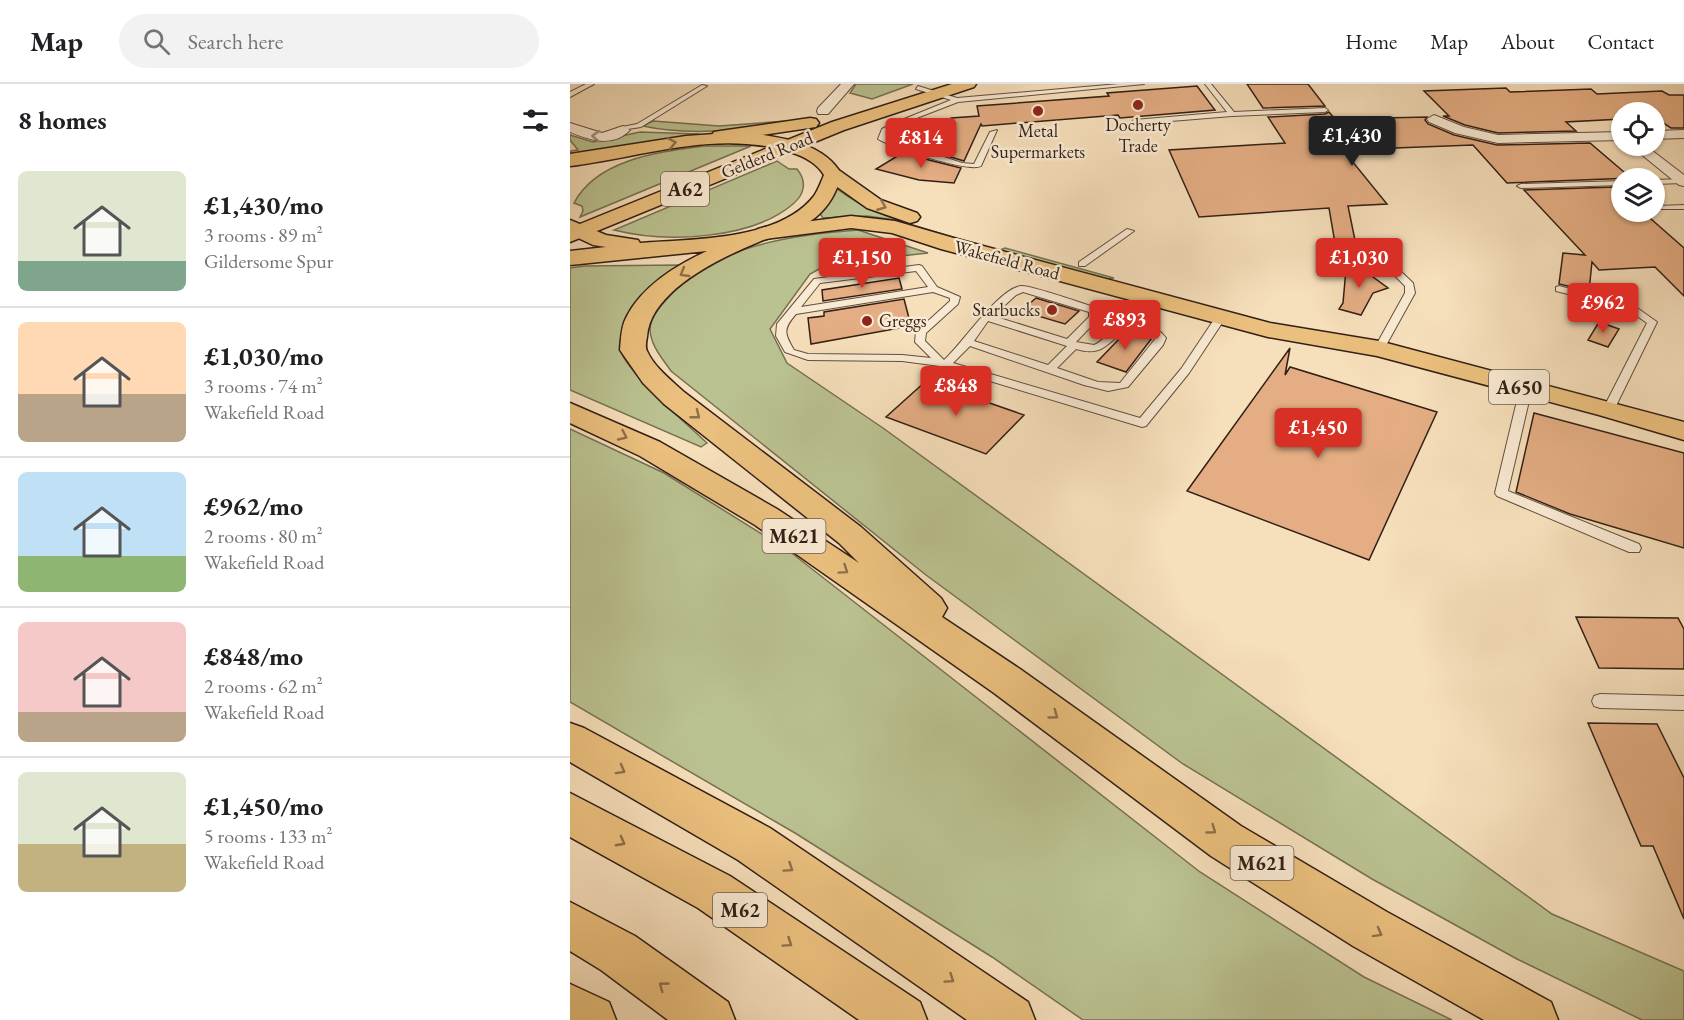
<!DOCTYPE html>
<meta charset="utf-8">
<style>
:root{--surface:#fff;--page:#f2f2f2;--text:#202124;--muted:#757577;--line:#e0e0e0;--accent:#d93025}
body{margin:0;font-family:"EB Garamond",serif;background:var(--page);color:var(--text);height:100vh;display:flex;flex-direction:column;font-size:22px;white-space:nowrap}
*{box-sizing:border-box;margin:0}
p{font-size:20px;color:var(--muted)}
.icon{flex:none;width:33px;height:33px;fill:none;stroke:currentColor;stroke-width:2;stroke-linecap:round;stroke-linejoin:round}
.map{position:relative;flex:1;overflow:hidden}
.side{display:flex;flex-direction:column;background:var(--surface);width:570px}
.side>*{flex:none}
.tools{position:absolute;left:1041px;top:18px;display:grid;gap:12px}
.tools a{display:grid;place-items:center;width:54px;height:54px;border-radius:50%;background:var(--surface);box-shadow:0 2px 4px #0004;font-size:30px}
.price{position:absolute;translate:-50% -51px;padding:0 14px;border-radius:6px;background:var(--accent);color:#fff;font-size:20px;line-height:39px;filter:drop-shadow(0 2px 3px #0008)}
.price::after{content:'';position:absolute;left:50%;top:36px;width:18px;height:14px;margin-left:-9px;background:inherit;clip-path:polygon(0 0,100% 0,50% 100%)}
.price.on{background:#222;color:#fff}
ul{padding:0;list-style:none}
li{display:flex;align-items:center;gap:18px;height:150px;padding:0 18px}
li+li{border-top:2px solid var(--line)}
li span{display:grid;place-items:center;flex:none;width:168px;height:120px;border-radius:9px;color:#555}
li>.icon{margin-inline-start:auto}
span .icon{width:72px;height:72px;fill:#fffc;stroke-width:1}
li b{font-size:26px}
h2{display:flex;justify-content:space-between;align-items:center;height:72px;padding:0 18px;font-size:26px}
header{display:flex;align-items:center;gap:36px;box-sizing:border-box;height:84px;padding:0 30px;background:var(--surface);border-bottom:2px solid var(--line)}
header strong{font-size:28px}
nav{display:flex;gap:33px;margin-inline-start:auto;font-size:21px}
.search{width:420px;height:54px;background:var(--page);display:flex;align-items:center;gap:15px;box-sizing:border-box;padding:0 21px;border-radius:33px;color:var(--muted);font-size:22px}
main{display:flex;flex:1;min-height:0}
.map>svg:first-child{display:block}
.green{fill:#bbc291;stroke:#767053;stroke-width:1.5}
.building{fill:#e4ad83;stroke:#321f15;stroke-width:1.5}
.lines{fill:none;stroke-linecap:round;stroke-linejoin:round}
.lane-casing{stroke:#634f3e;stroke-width:2}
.street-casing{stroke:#634f3e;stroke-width:2}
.primary-casing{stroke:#321f15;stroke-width:3}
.highway-casing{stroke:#321f15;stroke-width:3}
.lane{fill:#f9ead3;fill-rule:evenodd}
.street{fill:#f9ead3;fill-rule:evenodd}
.primary{fill:#ebc07e;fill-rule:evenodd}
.highway{fill:#ebc07e;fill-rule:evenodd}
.oneway{stroke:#9f8f7e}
.oneway2{stroke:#8e704a}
.poi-dot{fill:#8f2418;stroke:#f9ead3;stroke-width:2}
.labels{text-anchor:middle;stroke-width:5;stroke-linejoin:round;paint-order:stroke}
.far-poi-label{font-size:18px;fill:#321f15;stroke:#f9ead3}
.far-street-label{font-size:18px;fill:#321f15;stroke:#f9ead3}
.shield{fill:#f9ead3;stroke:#6e5c4e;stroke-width:1.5}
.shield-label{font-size:20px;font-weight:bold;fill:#321f15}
</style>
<header>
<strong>Map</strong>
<div class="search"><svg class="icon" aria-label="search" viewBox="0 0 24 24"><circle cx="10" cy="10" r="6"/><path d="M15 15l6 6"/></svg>Search here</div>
<nav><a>Home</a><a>Map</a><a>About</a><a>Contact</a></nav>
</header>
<main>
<section class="side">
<h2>8 homes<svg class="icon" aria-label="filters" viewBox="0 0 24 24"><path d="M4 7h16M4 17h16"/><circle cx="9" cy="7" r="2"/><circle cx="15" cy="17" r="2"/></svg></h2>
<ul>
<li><span style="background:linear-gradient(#dfe7d0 75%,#7fa58c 0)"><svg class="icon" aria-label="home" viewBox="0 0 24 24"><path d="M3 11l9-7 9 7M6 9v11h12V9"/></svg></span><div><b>£1,430/mo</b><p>3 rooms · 89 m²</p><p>Gildersome Spur</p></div></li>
<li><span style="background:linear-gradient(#ffd9b3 60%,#b9a48a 0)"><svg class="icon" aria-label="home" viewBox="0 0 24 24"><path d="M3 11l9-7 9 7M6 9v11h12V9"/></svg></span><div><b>£1,030/mo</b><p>3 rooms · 74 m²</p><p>Wakefield Road</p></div></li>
<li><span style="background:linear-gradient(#bfe0f5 70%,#8fb573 0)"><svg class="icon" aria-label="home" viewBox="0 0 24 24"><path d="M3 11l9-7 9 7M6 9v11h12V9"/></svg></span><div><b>£962/mo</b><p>2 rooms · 80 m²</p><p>Wakefield Road</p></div></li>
<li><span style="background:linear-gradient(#f6c9c9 75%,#b9a48a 0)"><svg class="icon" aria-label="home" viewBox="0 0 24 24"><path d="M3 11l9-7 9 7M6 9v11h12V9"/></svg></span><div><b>£848/mo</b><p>2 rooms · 62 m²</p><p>Wakefield Road</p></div></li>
<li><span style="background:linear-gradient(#dfe7d0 60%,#c2b280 0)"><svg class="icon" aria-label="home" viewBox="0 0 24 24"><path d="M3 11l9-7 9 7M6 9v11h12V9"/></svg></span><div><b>£1,450/mo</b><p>5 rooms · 133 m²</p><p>Wakefield Road</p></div></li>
</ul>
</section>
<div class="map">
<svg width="1114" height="936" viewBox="0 0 1114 936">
<rect width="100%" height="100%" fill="#f6dfbb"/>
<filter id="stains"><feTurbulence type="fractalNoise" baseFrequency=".00333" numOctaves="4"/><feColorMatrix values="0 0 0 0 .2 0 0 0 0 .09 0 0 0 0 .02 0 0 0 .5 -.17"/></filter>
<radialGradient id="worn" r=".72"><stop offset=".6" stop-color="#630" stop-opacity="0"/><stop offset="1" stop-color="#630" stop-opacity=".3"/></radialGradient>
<path class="green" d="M286,0H343L302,15L280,9Z
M230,36C180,46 123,53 73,42L83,37L149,42Z
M70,48L129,50L53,64L0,70V67L8,66L0,56V51L23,58Z
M134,62H181L10,133L13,127L12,122L4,119C27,75 89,68 134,62Z
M207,77L219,85H227C237,97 235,110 223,120C181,156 95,159 44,146Z
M266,104C305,135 361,145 408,161L319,135L297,132L253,134L248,127Z
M288,146L358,169L258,180L240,190L200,245L217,279L313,344L982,830L1114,887V936H1072L947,875L802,795L613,680L356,491L101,287C92,274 81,262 80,246C80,233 89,224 97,215C144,161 221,151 288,146Z
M435,164L544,194L536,195L430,168V166Z
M110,181C83,199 54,218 51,252C50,256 49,262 50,265C56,288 118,341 137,359L131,363L0,306V184L14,182Z
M0,345L94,389L219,467L630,788L794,893L882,936H513L422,873L225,749L0,618Z"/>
<path class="building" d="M677,0H738L755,22L693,24Z
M627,2L645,26L550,34L548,31L412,42L411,40L394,77L364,68L381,34L409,32L407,22L539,12L537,9Z
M936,4L940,8L1021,5L1027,10L1092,7L1099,11H1114V44H1101L1084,33V28H1052V35L996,38L1006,47L928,49L895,41L873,32H879L854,7Z
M759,28L765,35L857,33L855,36L858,40L884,51L927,61L1020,59L1061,94L937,99L903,61L773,66L817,120L778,122L787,166L766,165L759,124L629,133L599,66L715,59L698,33L755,30Z
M334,68L359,76L391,84L384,99L349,96L306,85Z
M1046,103L1052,109V128H1073L1114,164V212L1085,183L1029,186L1022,178L1019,207L989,200L993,169L1015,171L954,106Z
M777,174L818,204L803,209L791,231L769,225L773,219Z
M329,194L332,205L253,217L252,206Z
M466,214L509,227L495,240L451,227Z
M334,215L341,242L241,260L238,234L254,232V228Z
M1029,238L1049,245L1038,263L1018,256Z
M563,248L575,250L582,254L556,288L527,278L550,254H555Z
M720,264L715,291L720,283L867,328L799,476L617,407Z
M356,297L454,331L416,370L316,333Z
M964,329L1114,369V464L1000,430L946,408Z
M1006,533L1108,534L1114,545V585L1029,584Z
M1018,639L1087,640L1114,694V835L1083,762H1071Z"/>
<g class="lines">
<defs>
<path id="lane" d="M16,0H24L0,13V8Z
M549,0H574L388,18L326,42L318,48L316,54L392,79L404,80L420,48L427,46L411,82C399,89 321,63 308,55L312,45L322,40L381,16L346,5L348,2L387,14Z
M635,0H641L664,28L755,24L758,26L755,28L662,32L564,40L561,38L564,36L657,28Z
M132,1L137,2L71,43L51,46L47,44L67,40Z
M1112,95L1114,99L1084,100V96Z
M1052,97V101L951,104L947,102L951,100Z
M1114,121V125H1084L1088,122Z
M557,145L564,147L515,182H509V178Z
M809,160L813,163L820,177L843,199L845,209L814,265L809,268L804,265L835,209V202L813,180L805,163Z
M349,181L352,182L367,203L390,213L388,220L356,249L355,257L374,276C392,260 428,205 451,202C461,201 514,220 527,224L529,234L506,258L524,261C532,258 536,251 543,246C559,235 585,238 596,254L593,261L558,303L538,307L514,301L400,262L383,279L570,334L611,285L647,231L651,230L656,233L619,289L576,342L572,343L370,282L332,277L238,276L215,268L206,252L207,240L244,195ZM346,187L358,203L231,223L250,199ZM363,208L380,214V217L346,248L345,258L361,274L332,271L238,270L224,266C214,249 213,245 226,230ZM453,208L519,228V233L497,255L423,232L446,211ZM418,237L497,262L478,281L404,257ZM563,246L576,248L586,254L550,299L528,298L487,284L506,265C539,275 538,250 563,246Z
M989,202L1063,221L1087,238L1043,328H1035L1033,325L1077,239L1057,225L986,207V203Z
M956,301L962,304L938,407L1069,460L1071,464L1069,468H1059L927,412L925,409L950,304Z
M1030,610L1114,612V626L1030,624L1024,622L1022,617L1024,612Z"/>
<path id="street" d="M271,0H284L258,30H248L247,27L248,24Z
M864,31L894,43L928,51L1052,48V56L928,59L885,49L859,38L857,35Z
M0,39L32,49L53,42L60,46C43,64 19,56 0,48Z
M1114,46V54L1084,55V47Z
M1061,62H1076L1114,91V102L1109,101Z"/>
<path id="primary" d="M382,0H406L404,3L274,46L0,158V144L262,38Z
M240,34L246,35L249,39L246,43L150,57L144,56L141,52L144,48L150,47Z
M263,85L270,87L311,116L347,129L350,133L347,137L340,139L297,124L256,95L254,91L256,87Z
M281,132L325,137L387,155L700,239L809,257L1114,338V356L1029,331L807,272L698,253L371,165L322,149L281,144L195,155L188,153L184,149L188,145L195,143Z"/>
<path id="highway" d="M173,48C208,53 253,57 272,91C266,108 260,121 246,133C230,146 209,150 191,157C152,173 80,206 77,253C76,258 75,263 77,267C84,283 101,296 114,308L291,443L371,514L377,524L372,533L450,585L671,742L817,828L981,918L988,936H914L783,862L641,772L424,609L185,441L70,372L0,339V319L90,358L207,425L289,479L269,459L94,320L73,299L50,266C51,256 51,243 56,234C72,202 105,182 137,167L0,181V167L36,163L23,161L0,150V136L36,151L68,156L70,159C122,155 209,157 244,112C248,106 251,98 254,91C247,79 233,72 220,68C147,45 73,73 0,82V70L116,52Z
M0,639L14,644L200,744L458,918L465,936H397L168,776L0,678Z
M0,709L160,792L350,918L357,936H289L128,824L0,753Z
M0,818L65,852L158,918L165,936H98L31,886L0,867Z
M0,900L39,918L46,936H0Z"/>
</defs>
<use href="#lane" class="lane-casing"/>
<use href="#street" class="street-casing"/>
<use href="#primary" class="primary-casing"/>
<use href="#highway" class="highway-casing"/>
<use href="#lane" class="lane"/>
<use href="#street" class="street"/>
<use href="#primary" class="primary"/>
<use href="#highway" class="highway"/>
</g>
<defs><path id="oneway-chevron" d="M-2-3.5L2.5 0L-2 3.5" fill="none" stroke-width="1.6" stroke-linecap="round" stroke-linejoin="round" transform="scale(1.5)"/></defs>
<use class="oneway" href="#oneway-chevron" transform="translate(26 52) rotate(-177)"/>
<g class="oneway2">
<use href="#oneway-chevron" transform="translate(102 59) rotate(-11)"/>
<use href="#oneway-chevron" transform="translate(312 122) rotate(22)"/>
<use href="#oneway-chevron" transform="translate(114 189) rotate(150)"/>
<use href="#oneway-chevron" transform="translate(126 331) rotate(38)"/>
<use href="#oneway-chevron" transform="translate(53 352) rotate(25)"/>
<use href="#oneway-chevron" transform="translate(274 486) rotate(34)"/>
<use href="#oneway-chevron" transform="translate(484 631) rotate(36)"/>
<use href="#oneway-chevron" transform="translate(51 686) rotate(29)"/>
<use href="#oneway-chevron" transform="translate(642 746) rotate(36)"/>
<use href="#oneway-chevron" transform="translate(51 758) rotate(28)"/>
<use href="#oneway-chevron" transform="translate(219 784) rotate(34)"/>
<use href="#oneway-chevron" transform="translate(808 849) rotate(29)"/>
<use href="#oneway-chevron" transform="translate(218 859) rotate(34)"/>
<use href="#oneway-chevron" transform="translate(380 895) rotate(34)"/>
<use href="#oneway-chevron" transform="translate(93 902) rotate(-144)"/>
</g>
<g class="poi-dot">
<circle cx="568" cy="21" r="6"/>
<circle cx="468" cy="27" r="6"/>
<circle cx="482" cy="226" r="6"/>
<circle cx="297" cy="237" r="6"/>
</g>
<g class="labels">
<g class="far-poi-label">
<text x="568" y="47">Docherty<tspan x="568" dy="21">Trade</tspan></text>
<text x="468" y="53">Metal<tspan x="468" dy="21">Supermarkets</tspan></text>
<text x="470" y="232" text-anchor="end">Starbucks</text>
<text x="309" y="243" text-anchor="start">Greggs</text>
</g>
<g class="far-street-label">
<text transform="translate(197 71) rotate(-22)" y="6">Gelderd Road</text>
<text transform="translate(437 176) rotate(15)" y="6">Wakefield Road</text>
</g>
<g class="shield">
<rect x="91" y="88" width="48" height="34" rx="4.5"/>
<rect x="919" y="286" width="60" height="34" rx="4.5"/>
<rect x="192.5" y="435" width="63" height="34" rx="4.5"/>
<rect x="660.5" y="762" width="63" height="34" rx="4.5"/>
<rect x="143" y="809" width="54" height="34" rx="4.5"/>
</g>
<g class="shield-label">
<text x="115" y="112">A62</text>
<text x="949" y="310">A650</text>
<text x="224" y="459">M621</text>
<text x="692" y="786">M621</text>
<text x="170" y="833">M62</text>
</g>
</g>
<rect width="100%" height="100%" filter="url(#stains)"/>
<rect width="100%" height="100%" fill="url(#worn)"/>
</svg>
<div class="tools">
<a><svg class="icon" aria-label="locate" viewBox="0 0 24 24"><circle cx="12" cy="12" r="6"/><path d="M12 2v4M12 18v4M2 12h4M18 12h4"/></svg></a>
<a><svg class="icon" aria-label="layers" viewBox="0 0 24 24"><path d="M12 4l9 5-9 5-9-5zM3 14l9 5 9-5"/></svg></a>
</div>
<b class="price on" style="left:782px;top:83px">£1,430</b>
<b class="price" style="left:351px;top:85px">£814</b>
<b class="price" style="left:292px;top:205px">£1,150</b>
<b class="price" style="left:789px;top:205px">£1,030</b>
<b class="price" style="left:1033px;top:250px">£962</b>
<b class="price" style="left:555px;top:267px">£893</b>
<b class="price" style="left:386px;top:333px">£848</b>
<b class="price" style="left:748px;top:375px">£1,450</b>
</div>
</main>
